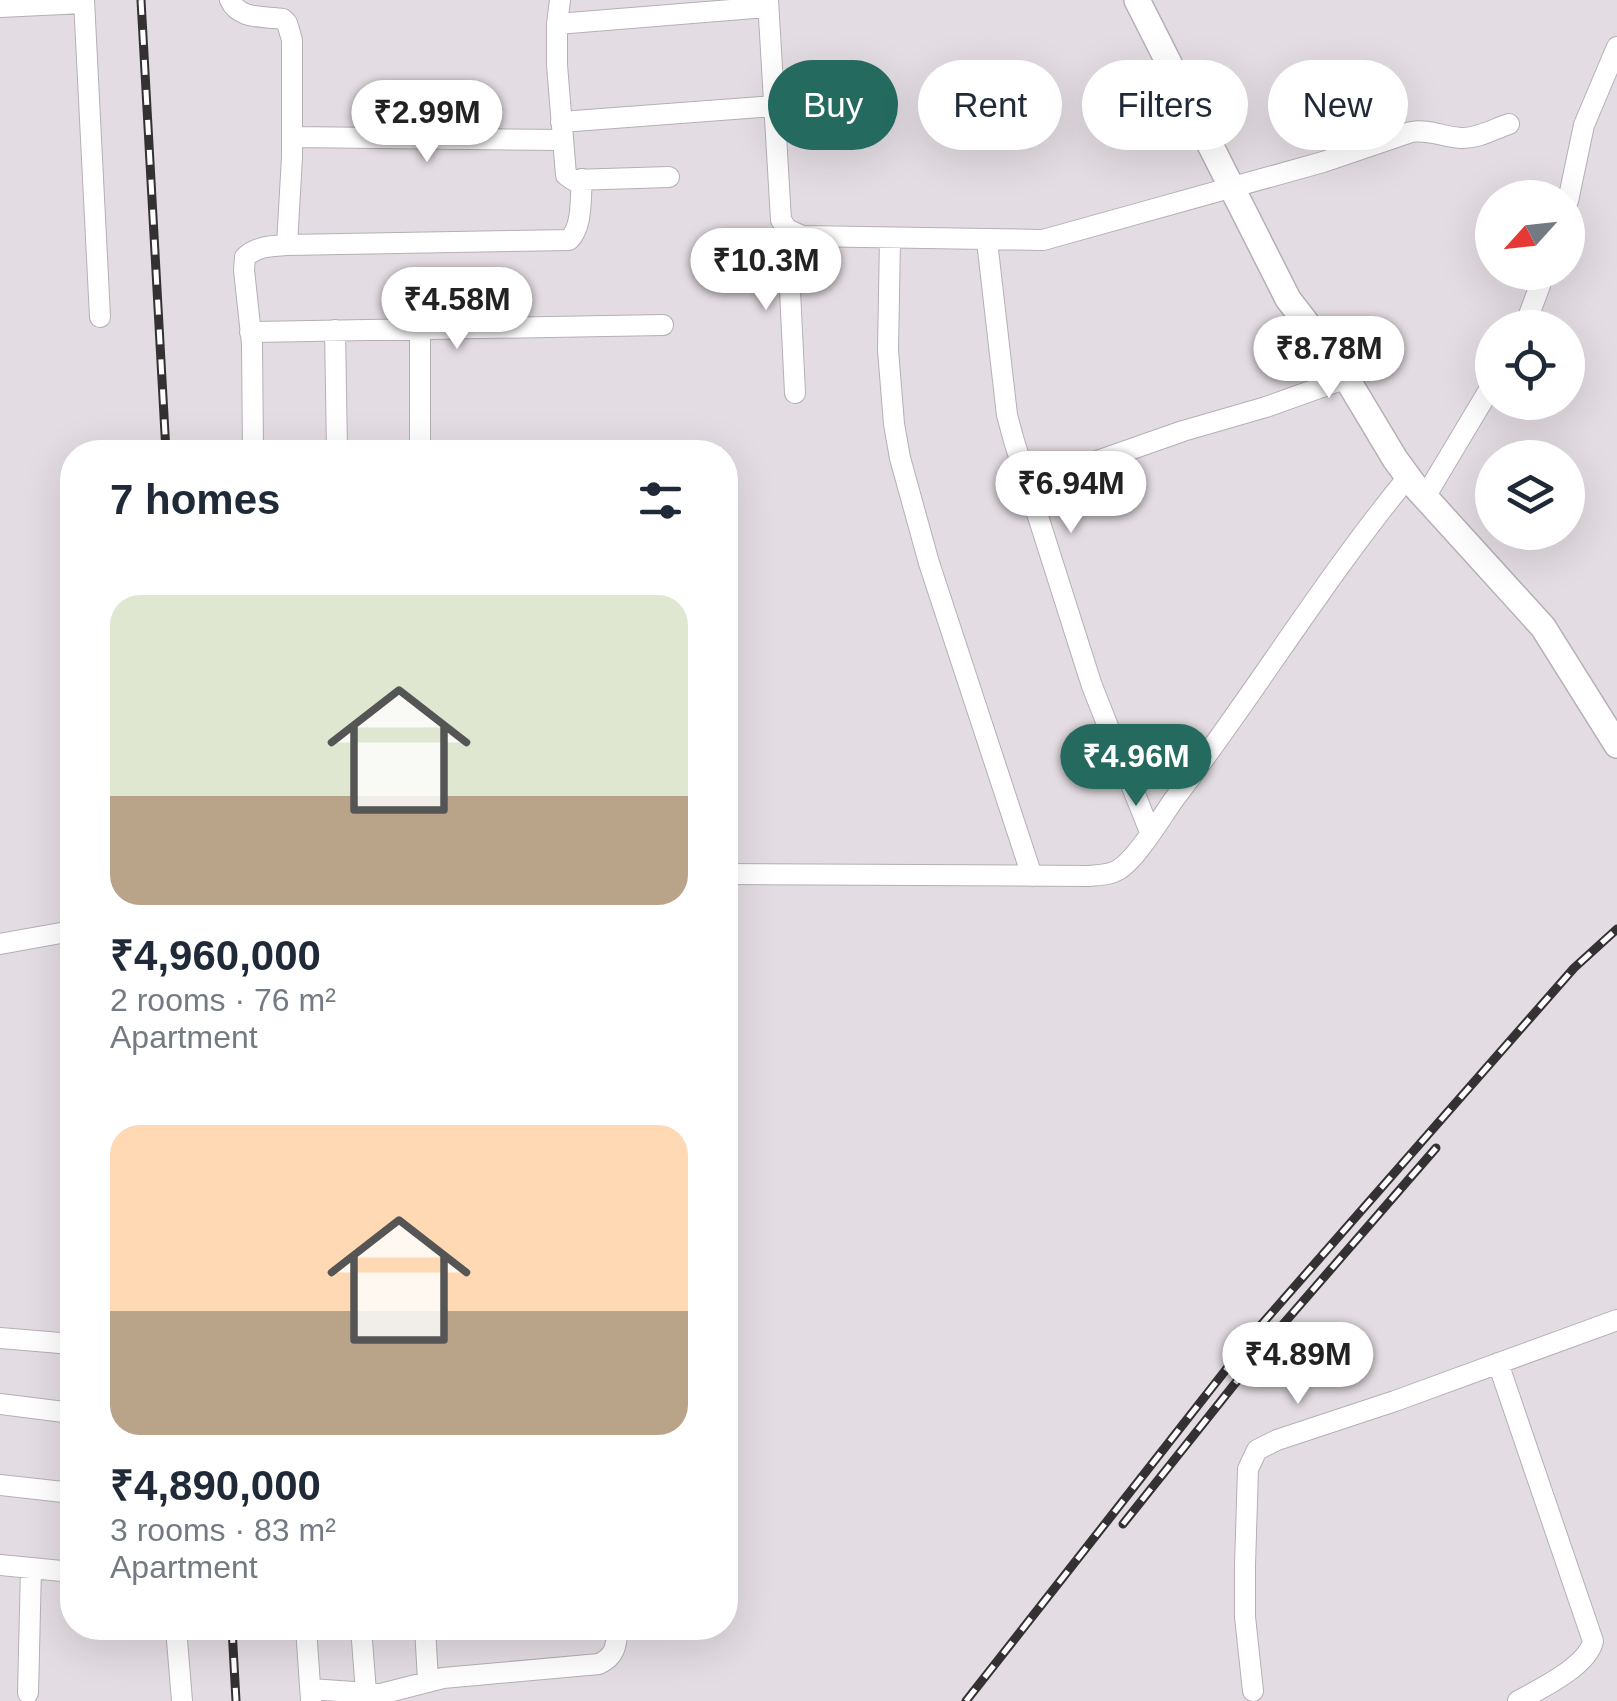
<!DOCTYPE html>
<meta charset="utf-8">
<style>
:root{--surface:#fff;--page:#f2f2f3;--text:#1f2937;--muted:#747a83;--accent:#246a5e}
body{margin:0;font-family:Helvetica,sans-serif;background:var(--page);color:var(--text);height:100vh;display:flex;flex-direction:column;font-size:38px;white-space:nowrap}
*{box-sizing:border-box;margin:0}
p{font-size:32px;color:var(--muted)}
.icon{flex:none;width:55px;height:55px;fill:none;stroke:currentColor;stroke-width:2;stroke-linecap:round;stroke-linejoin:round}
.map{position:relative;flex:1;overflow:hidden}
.drawer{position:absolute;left:60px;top:440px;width:678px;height:1200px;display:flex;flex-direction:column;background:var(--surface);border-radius:40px;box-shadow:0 10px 40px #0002}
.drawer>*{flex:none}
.banner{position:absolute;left:768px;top:60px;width:698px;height:90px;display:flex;gap:20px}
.needle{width:65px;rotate:243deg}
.buttons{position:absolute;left:1475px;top:180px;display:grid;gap:20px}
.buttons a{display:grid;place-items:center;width:110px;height:110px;border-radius:50%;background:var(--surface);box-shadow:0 10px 40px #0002;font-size:50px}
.price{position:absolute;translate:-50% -85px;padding:0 22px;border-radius:35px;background:#fff;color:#222;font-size:32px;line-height:65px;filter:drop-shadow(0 2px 5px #0008)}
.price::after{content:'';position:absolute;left:50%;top:60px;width:30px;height:22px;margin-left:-15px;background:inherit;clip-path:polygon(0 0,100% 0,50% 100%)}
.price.selected{background:var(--accent);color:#fff}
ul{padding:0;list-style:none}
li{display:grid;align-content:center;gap:20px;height:530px;padding:0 50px}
li span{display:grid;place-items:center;height:310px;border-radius:30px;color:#555}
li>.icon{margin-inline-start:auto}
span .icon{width:180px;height:180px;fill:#fffc;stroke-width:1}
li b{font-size:42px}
h2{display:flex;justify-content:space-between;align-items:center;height:120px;padding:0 50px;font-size:42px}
.tag{padding:0 35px;border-radius:45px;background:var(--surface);box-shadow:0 10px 40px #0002;font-size:35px;line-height:90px}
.tag.selected{background:var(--accent);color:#fff}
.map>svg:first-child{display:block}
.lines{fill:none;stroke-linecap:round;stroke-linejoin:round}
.minor-casing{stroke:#b6afb6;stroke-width:22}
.tertiary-casing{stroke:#b6afb6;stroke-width:28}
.minor{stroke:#fff;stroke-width:20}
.tertiary{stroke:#fff;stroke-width:25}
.rail-casing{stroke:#343133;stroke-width:9}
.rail{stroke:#fff;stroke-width:5;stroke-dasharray:15;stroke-linecap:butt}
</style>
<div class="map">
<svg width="1617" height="1701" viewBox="0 0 1617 1701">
<rect width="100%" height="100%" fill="#e3dce2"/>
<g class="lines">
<defs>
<path id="minor" d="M84,0L100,317
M230,0C239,20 264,16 283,19L287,23L292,40V157L287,245
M560,0L557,24V65L566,175L573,180L669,177
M768,0L781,220L787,229L802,236L1043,240L1323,162L1411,132C1429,129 1443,137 1461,138C1477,139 1494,129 1509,124
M0,7L84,3
M557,24L768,7
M561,122L774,106
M292,137L562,140
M1568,201L1584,125L1617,47
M787,229L795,393
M890,239L888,350L894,424L900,458L929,563L1032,876
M987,241L1007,415L1014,441L1092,686L1150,832
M420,328V452
M1524,328L1545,272
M335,330L337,452
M250,332L663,325
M253,452L252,344L244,270L245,257C257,246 272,246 287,245L569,240C583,226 580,199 582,179
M1029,485L1183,431L1266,407L1347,378
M1425,497L1492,385
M725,874L1089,876C1099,875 1110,875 1118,870C1136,860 1162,816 1175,798C1255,693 1324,579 1408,477
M0,944L72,931
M0,1338L72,1344
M1498,1363L1593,1641C1588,1666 1540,1689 1518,1701
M0,1404L72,1413
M0,1485L72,1493
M0,1565L72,1572
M176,1628L182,1701
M306,1628L311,1700
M361,1628L366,1692
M425,1628L428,1680
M311,1689L381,1694L443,1678L599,1664C616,1656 616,1645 618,1628
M1253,1691L1245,1617V1565L1248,1469L1257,1450L1277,1440L1395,1401L1617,1320
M28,1693L31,1568"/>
<path id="tertiary" d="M1137,0L1288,299L1338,364L1395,459L1414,485L1543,627L1617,745"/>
</defs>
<use href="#minor" class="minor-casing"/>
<use href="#tertiary" class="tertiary-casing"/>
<use href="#minor" class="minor"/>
<use href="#tertiary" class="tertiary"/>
<defs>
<path id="rail" d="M141,0L166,452
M1123,1524L1272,1337L1436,1148
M232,1628L236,1701
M966,1701L1261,1325L1574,968L1617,929"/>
</defs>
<use href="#rail" class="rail-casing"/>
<use href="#rail" class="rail"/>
</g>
</svg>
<div class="buttons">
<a><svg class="needle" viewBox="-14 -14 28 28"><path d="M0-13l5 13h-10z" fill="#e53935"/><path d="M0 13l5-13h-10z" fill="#747a83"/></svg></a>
<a><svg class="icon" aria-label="locate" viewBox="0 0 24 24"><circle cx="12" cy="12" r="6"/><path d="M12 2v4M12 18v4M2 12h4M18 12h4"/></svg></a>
<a><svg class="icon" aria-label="layers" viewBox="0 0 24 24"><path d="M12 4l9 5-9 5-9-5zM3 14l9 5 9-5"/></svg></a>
</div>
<b class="price" style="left:427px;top:165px">₹2.99M</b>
<b class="price" style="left:766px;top:313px">₹10.3M</b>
<b class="price" style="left:457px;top:352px">₹4.58M</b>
<b class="price" style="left:1329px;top:401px">₹8.78M</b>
<b class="price" style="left:1071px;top:536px">₹6.94M</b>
<b class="price selected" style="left:1136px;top:809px">₹4.96M</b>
<b class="price" style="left:1298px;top:1407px">₹4.89M</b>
<div class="banner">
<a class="tag selected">Buy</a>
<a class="tag">Rent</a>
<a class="tag">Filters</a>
<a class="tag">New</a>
</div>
<section class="drawer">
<h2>7 homes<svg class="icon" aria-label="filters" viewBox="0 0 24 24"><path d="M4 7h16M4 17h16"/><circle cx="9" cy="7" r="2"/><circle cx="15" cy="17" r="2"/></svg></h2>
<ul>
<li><span style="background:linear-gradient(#dfe7d0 65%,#b9a48a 0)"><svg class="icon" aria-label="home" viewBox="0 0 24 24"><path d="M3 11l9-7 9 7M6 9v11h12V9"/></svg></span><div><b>₹4,960,000</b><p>2 rooms · 76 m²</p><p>Apartment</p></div></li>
<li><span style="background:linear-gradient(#ffd9b3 60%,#b9a48a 0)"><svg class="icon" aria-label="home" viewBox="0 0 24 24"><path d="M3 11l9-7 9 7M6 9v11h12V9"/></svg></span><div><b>₹4,890,000</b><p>3 rooms · 83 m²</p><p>Apartment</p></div></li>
</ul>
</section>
</div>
